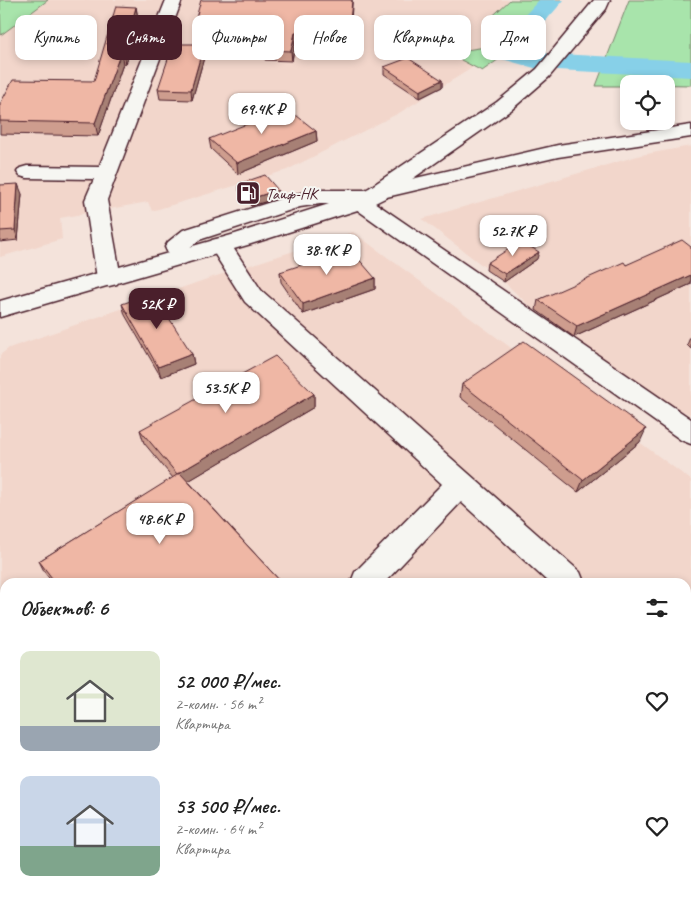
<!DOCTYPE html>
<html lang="ru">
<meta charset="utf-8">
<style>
:root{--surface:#fff;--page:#f2f2f2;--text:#222;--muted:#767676;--accent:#4a1f2b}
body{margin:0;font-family:Caveat,sans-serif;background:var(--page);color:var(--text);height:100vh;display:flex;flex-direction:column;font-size:19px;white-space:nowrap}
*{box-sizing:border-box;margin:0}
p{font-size:16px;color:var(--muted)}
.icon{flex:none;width:28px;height:28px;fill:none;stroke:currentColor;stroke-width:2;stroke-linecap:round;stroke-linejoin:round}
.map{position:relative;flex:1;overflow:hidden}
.panel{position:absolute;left:0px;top:578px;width:691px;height:321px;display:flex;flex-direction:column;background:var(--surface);border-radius:15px 15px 0 0;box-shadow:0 2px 8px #0003}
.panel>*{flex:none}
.top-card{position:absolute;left:15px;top:15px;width:661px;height:45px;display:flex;gap:10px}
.fabs{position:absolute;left:620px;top:75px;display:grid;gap:10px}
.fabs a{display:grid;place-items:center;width:55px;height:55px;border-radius:10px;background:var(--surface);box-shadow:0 2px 8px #0003;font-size:25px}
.price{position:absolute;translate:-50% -42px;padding:0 11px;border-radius:10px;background:#fff;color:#222;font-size:16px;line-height:32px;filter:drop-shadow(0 1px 2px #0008)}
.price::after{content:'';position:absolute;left:50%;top:30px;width:15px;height:11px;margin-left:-8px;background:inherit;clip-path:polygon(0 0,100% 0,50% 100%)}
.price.active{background:var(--accent);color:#fff}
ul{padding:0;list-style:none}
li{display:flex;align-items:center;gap:15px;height:125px;padding:0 20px}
li span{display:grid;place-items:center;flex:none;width:140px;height:100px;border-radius:10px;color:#555}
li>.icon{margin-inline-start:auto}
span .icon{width:60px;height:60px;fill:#fffc;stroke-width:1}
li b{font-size:21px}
h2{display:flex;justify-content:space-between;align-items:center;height:60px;padding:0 20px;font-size:21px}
.pill{padding:0 18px;border-radius:10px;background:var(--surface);box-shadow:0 2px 8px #0003;font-size:18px;line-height:45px}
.pill.active{background:var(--accent);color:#fff}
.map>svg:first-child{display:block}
.built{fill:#f2d6cb}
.green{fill:#a8e4ab;stroke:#79826b}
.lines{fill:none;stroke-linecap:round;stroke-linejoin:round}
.river{fill:#87d0e8;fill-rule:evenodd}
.minor-casing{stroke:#4a1f2b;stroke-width:3}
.major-casing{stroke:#4a1f2b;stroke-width:3}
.minor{fill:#f6f6f2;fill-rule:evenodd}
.major{fill:#f6f6f2;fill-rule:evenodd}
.wall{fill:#ce9d8e;stroke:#4a1f2b}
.shaded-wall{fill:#a78074;stroke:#4a1f2b}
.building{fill:#efb7a5;stroke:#4a1f2b}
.labels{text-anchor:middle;stroke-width:4;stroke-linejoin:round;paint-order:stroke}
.far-poi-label{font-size:16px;fill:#4a1f2b;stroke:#f6f6f2;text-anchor:start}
</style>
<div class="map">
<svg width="691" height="898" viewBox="0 0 691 898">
<rect width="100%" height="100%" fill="#f4e3db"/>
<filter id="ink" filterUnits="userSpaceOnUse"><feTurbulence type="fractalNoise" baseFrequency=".02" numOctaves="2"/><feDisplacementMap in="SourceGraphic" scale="10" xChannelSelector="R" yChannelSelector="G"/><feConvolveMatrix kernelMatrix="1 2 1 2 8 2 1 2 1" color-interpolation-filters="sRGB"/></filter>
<g filter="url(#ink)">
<path class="built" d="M0,0H529L516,33L472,68L399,113L287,170L152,211L148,202L60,218L62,239L0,257Z
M691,146V415L659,400L574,337L566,340L504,282L422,219L641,155Z
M353,232L691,480V898H0V724L5,720V894H686V582H5V718L0,722V355L9,348L207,279Z"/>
<path class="green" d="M0,0H48L1,35Z
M510,0H562C538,31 514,49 482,71L461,60L459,51L486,47L492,42L482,39L486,22Z
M629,0H691V85L629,84V86H596Z"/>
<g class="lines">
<path class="river" d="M539,0H564L521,49L539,53L691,61V77L538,69L495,57L491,52L495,47Z"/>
<defs>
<path id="minor" d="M166,0H182L107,200L121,278L117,284L109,286L101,284L97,278L85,200L94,179L27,178L20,176L17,172L20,168L27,166L99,167Z
M691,125V137L558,157L378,199L374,202L691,419V444L681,440L349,204H320L300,207L199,240L188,249L191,257L188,262L180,264L172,262L165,247L168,242L183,230L296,194L320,190H368L377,187L558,145Z
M220,238L228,240L261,290L580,572L584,582H548L461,502L385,582H351L355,572L442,484L245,302L209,245L212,240Z
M202,894H243L242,898H200Z"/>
<path id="major" d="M594,0H610L606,9L549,77L511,110L385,198L367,207L251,244L0,317V301L235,234L351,197L369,188L497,102L537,69Z"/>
</defs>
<use href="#minor" class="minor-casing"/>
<use href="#major" class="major-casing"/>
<use href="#minor" class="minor"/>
<use href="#major" class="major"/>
</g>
<path class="wall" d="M352,0L349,44L295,43L292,61L265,60L264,50L265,36L195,34L194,25Z
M136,7L138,19L126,64H123L98,136L0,134V104L94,81Z
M204,44L205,54L192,100L160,99L158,89Z
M384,67L442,80V87L420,98L384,74Z
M316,131L317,141L238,174L211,149L209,139Z
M239,184L278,190V198L251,206L239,191Z
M0,185L22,194L18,240L0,242Z
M691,247V284L574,337L536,310L538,300L626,265Z
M537,259L504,282L486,270L487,263Z
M280,272L375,278V289L303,314L281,282Z
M122,304L192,354L194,364L161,377L125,315Z
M691,335V349L687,345Z
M462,384L640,442L578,492L460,397Z
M314,394V407L188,481L281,582H52L45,573L39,561L173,478L144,443L140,430Z
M289,894H373L376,898H292Z"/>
<path class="shaded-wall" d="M352,0V7L349,44V34Z
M136,7L138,19L126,64L124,52Z
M295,33V43L292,61L291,51Z
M204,44L205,54L192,100L191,90Z
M121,52L123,64L98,136L95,123Z
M442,80V87L420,98V91Z
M316,131L317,141L238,174L237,163Z
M18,184L22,194L18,240L15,230Z
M278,190V198L251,206L250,199Z
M539,252L537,259L504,282L505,274Z
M691,275V284L574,337L577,326Z
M375,278V289L303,314V304Z
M192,354L194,364L161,377L158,367Z
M314,394V407L180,486L177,474Z
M646,429L640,442L578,492L583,480Z
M691,745V748L686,751V749Z"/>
<path class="building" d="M201,0H352L349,34L295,33L291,51L264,50L266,26L194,25Z
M116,6L136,7L124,52H121L95,123L0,121V104L13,80L94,81Z
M173,44H204L191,90L158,89Z
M408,58L442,80L420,91L384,67Z
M287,108L316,131L237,163L209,139Z
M265,175L278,190L250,199L239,184Z
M18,184L15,230L0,231V185Z
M682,240L691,247V275L577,326L538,300L624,262L626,265Z
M521,241L539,252L505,274L487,263Z
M350,249L375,278L303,304L280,272Z
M153,293L192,354L158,367L122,304Z
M524,341L646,429L583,480L462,384Z
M275,356L314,394L177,474L140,430Z
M180,473L281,582H55L39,561Z
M686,722L691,727V745L686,749Z
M291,894H373L376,898H294Z"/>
</g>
<defs>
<symbol id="fuel-square" viewBox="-11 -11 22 22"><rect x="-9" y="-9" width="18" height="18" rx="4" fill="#4a1f2b" stroke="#f6f6f2"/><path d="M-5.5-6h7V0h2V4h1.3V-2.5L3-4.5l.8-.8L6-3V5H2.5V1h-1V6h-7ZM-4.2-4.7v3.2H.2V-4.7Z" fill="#fff"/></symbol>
</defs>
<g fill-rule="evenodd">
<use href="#fuel-square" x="234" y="179" width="28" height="28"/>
</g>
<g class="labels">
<g class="far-poi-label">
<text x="266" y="199">Таиф-НК</text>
</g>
</g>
</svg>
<div class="fabs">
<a><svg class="icon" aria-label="locate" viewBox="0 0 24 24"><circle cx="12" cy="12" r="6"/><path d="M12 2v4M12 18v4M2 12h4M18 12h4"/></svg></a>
</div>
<b class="price" style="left:262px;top:135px">69.4K ₽</b>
<b class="price" style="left:513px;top:257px">52.7K ₽</b>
<b class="price" style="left:327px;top:276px">38.9K ₽</b>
<b class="price active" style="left:157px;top:330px">52K ₽</b>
<b class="price" style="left:226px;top:414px">53.5K ₽</b>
<b class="price" style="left:160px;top:545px">48.6K ₽</b>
<div class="top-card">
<a class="pill">Купить</a>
<a class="pill active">Снять</a>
<a class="pill">Фильтры</a>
<a class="pill">Новое</a>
<a class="pill">Квартира</a>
<a class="pill">Дом</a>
</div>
<section class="panel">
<h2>Объектов: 6<svg class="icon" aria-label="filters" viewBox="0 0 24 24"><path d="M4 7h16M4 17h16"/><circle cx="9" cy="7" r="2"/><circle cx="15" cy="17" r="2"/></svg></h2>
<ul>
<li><span style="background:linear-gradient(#dfe7d0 75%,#9aa5b1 0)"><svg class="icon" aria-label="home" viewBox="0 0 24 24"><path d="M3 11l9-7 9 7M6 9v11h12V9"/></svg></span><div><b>52 000 ₽/мес.</b><p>2-комн. · 56 m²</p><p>Квартира</p></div><svg class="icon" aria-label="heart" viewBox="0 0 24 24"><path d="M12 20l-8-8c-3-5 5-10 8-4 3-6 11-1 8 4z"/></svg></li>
<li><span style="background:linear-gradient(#c9d6e8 70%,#7fa58c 0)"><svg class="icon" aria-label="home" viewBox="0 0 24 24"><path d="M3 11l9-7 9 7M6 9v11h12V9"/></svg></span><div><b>53 500 ₽/мес.</b><p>2-комн. · 64 m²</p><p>Квартира</p></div><svg class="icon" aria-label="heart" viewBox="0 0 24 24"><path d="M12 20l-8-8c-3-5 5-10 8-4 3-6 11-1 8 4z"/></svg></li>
</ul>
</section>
</div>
